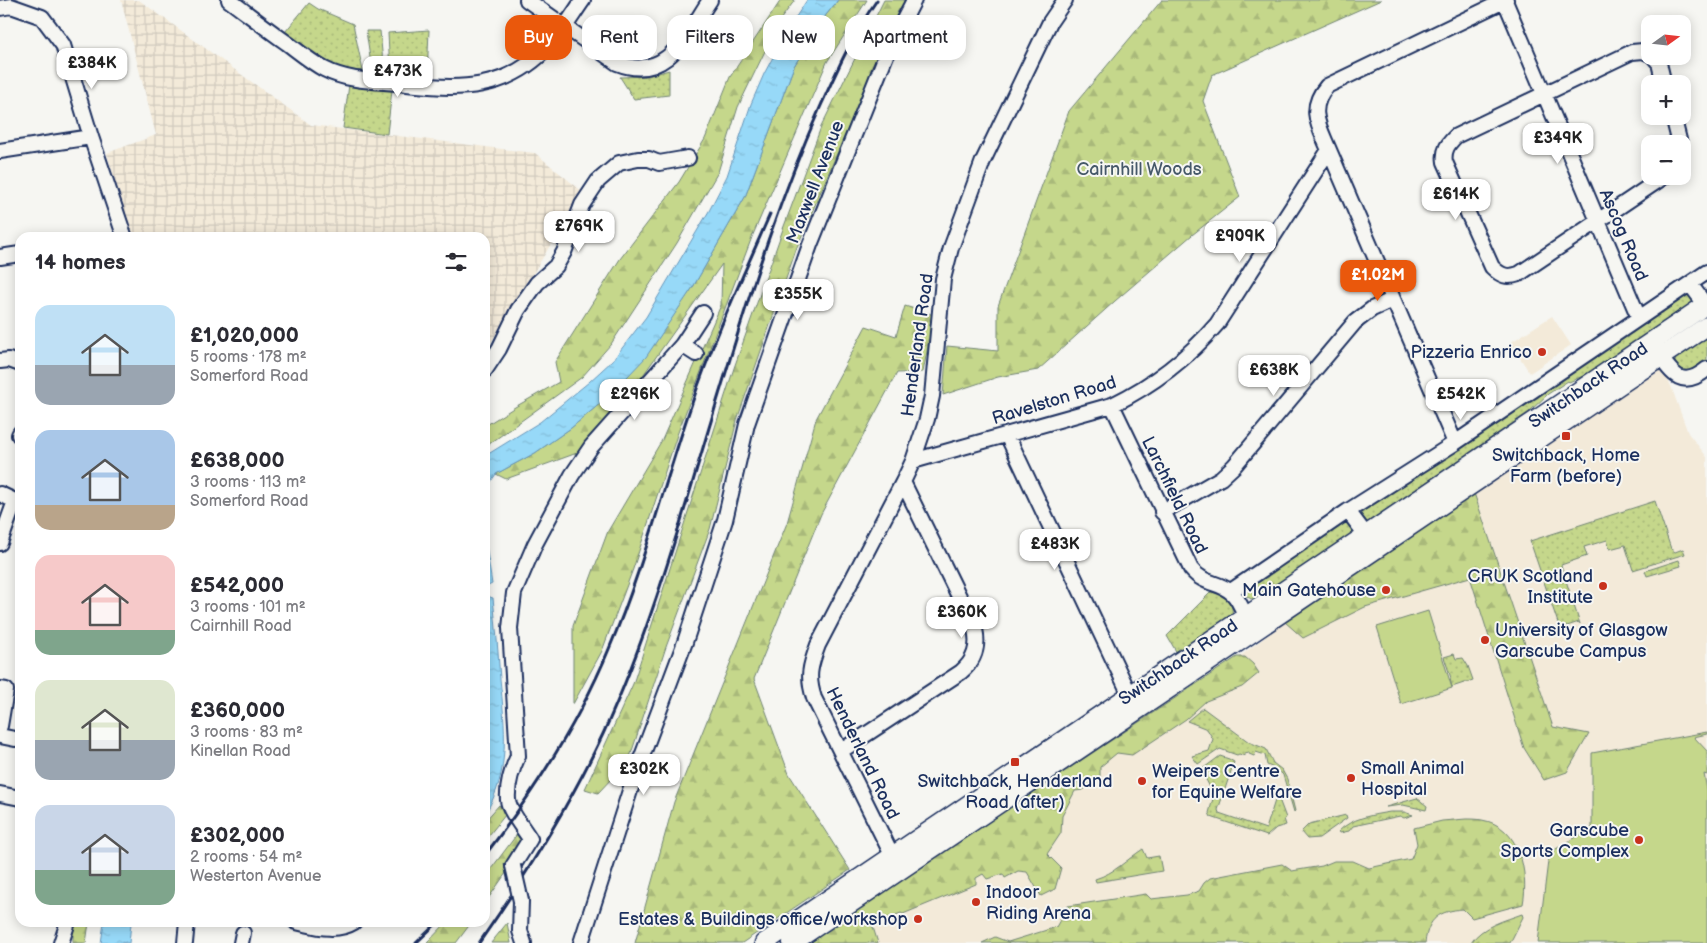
<!DOCTYPE html>
<meta charset="utf-8">
<style>
:root{--surface:#fff;--page:#f7f7f7;--text:#2b2b33;--muted:#7c7c81;--accent:#ea580c}
body{margin:0;font-family:"Balsamiq Sans",sans-serif;background:var(--page);color:var(--text);height:100vh;display:flex;flex-direction:column;font-size:19px;white-space:nowrap}
*{box-sizing:border-box;margin:0}
p{font-size:16px;color:var(--muted)}
.icon{flex:none;width:28px;height:28px;fill:none;stroke:currentColor;stroke-width:2;stroke-linecap:round;stroke-linejoin:round}
.map{position:relative;flex:1;overflow:hidden}
.drawer{position:absolute;left:15px;top:232px;width:475px;height:695px;display:flex;flex-direction:column;background:var(--surface);border-radius:15px;box-shadow:0 2px 12px #0003}
.drawer>*{flex:none}
.banner{position:absolute;left:505px;top:15px;width:475px;height:45px;display:flex;gap:10px}
.needle{width:32px;rotate:75deg}
.fabs{position:absolute;left:1641px;top:15px;display:grid;gap:10px}
.fabs a{display:grid;place-items:center;width:50px;height:50px;border-radius:10px;background:var(--surface);box-shadow:0 2px 12px #0003;font-size:25px}
.price{position:absolute;translate:-50% -42px;padding:0 11px;border-radius:10px;background:#fff;color:#222;font-size:16px;line-height:32px;filter:drop-shadow(0 1px 2px #0008)}
.price::after{content:'';position:absolute;left:50%;top:30px;width:15px;height:11px;margin-left:-8px;background:inherit;clip-path:polygon(0 0,100% 0,50% 100%)}
.price.current{background:var(--accent);color:#fff}
ul{padding:0;list-style:none}
li{display:flex;align-items:center;gap:15px;height:125px;padding:0 20px}
li span{display:grid;place-items:center;flex:none;width:140px;height:100px;border-radius:15px;color:#555}
li>.icon{margin-inline-start:auto}
span .icon{width:60px;height:60px;fill:#fffc;stroke-width:1}
li b{font-size:21px}
h2{display:flex;justify-content:space-between;align-items:center;height:60px;padding:0 20px;font-size:21px}
.tag{padding:0 18px;border-radius:15px;background:var(--surface);box-shadow:0 2px 12px #0003;font-size:18px;line-height:45px}
.tag.current{background:var(--accent);color:#fff}
.map>svg:first-child{display:block}
.built{fill:#f3ead9}
.industrial{fill:url(#industrial-grid)}
.grass{fill:url(#grass-dots);stroke:#708374}
.forest{fill:url(#forest-firs);stroke:#708374}
.pitch{fill:#c5d78b;stroke:#708374}
.water{fill:url(#water-ripples);stroke:#6595ba}
.lines{fill:none;stroke-linecap:round;stroke-linejoin:round}
.minor-casing{stroke:#1b2f5e;stroke-width:18}
.major-casing{stroke:#1b2f5e;stroke-width:21}
.minor{stroke:#f6f6f2;stroke-width:14}
.major{stroke:#f6f6f2;stroke-width:18}
.rail{stroke:#1b2f5e;stroke-width:3}
.minor-bridge-casing{stroke:#1b2f5e;stroke-width:18;stroke-linecap:butt}
.minor-bridge{stroke:#f6f6f2;stroke-width:14}
.poi-dot{fill:#c8321e;stroke:#f6f6f2;stroke-width:2}
.labels{text-anchor:middle;stroke-width:4;stroke-linejoin:round;paint-order:stroke}
.park-label{font-size:18px;fill:#465969;stroke:#f6f6f2}
.street-label{font-size:18px;fill:#1b2f5e;stroke:#f6f6f2}
.poi-label{font-size:18px;fill:#1b2f5e;stroke:#f6f6f2;text-anchor:end}
</style>
<div class="map">
<svg width="1707" height="943" viewBox="0 0 1707 943">
<defs>
<pattern id="industrial-grid" width="8" height="8" patternUnits="userSpaceOnUse" patternTransform="scale(1.25)"><rect width="8" height="8" fill="#f3ead9"/><path d="M0 4h8M4 0v8" fill="none" stroke="#d0c9bd"/></pattern>
<pattern id="grass-dots" width="8" height="8" patternUnits="userSpaceOnUse" patternTransform="scale(1.25)"><rect width="8" height="8" fill="#c5d78b"/><path d="M2 2h.1M6 6h.1" fill="none" stroke="#a9b97a" stroke-width="1.8" stroke-linecap="round"/></pattern>
<pattern id="forest-firs" width="22" height="20" patternUnits="userSpaceOnUse" patternTransform="scale(1.25)"><rect width="22" height="20" fill="#c5d78b"/><path d="M5 1l3.5 6h-7zM16 11l3.5 6h-7z" fill="#a9b97a"/></pattern>
<pattern id="water-ripples" width="26" height="14" patternUnits="userSpaceOnUse" patternTransform="scale(1.25)"><rect width="26" height="14" fill="#97d9f8"/><path d="M2 4q2-2 4 0t4 0M15 11q2-2 4 0t4 0" fill="none" stroke="#82bbd7"/></pattern>
</defs>
<rect width="100%" height="100%" fill="#f6f6f2"/>
<filter id="ink" filterUnits="userSpaceOnUse"><feTurbulence type="fractalNoise" baseFrequency=".02" numOctaves="2"/><feDisplacementMap in="SourceGraphic" scale="10" xChannelSelector="R" yChannelSelector="G"/><feConvolveMatrix kernelMatrix="1 2 1 2 8 2 1 2 1" color-interpolation-filters="sRGB"/></filter>
<g filter="url(#ink)">
<path class="built" d="M1552,316L1571,345L1530,373L1510,343Z
M1659,365L1671,386L1688,433L1707,457V943H807L1239,657L1285,622Z"/>
<path class="industrial" d="M121,0H139L311,125L535,153L583,192L485,352V238L131,237L107,153L156,135Z"/>
<path class="grass" d="M309,3L318,9L353,24L363,71C332,71 308,50 285,32Z
M429,30L427,77L390,73L388,33Z
M366,31H380L384,73L372,71Z
M669,70V95L634,99L620,77L648,76Z
M349,85L392,90L387,134L343,128Z
M1687,294L1692,298V304L1590,373L1569,382L1568,381L1548,394L1529,412L1368,522L1367,523L1360,515L1363,510L1684,295Z
M1707,334V361L1691,372L1681,371L1675,362L1677,355Z
M1655,501L1671,549L1675,552L1683,549L1685,554L1633,570L1625,545L1610,549L1607,540L1584,547L1587,556L1561,565L1580,624L1579,622L1564,627L1559,626L1530,541Z
M1344,523H1348L1353,528L1352,534L1259,597L1251,599L1245,595L1248,588Z
M1679,560L1681,566L1647,576L1645,571Z
M1211,592C1224,594 1234,599 1232,615L1177,653L1167,636Z
M1454,654L1456,659L1463,658L1468,666L1473,680L1452,687L1450,679L1451,678L1444,657Z
M1203,708L1249,742L1266,749L1273,763L1282,770L1287,779L1295,811L1294,812L1283,775L1278,770L1267,765L1265,755L1256,752L1254,756L1249,754V752L1245,753V756L1239,754L1237,755L1220,749L1198,764L1192,756L1209,751L1213,739L1207,729L1187,721Z
M1220,756L1229,759L1234,762L1218,810L1219,813L1266,829L1277,794L1286,818L1284,819L1286,825L1276,828L1267,836L1211,817L1209,813L1214,795L1201,770Z
M1417,798L1427,806L1426,810L1403,805L1386,807Z
M1390,812H1404L1413,815L1404,818L1400,816L1353,826L1349,831L1340,833L1338,832C1351,818 1372,815 1390,812Z
M1346,815L1347,818L1319,838L1307,839L1301,832L1309,824Z"/>
<path class="forest" d="M781,0H795L780,20L738,107L718,172L677,243L611,344L582,377L485,447V426L515,407L559,382L555,362L620,259L679,182L705,139L730,77Z
M838,0H867L827,62L752,237L677,435L633,569L602,651L573,704V626L608,531L662,440L721,305L722,264L624,402L577,453L506,479L496,474L535,453L571,428L609,396L645,357L693,287L745,197L794,66L826,15Z
M884,0H905L898,11L797,247L737,420L710,529L666,647L629,760L598,793L585,789L633,684L734,368L783,229L821,127Z
M1162,0H1381L1212,75L1203,101L1240,197L1192,235L1115,301L1038,370L998,377L943,395L947,346L998,351V306L1069,111Z
M905,306L934,315L923,372L897,373L821,514L754,679L789,774L850,870L742,943H635L674,802L787,523L816,419L866,326L896,336Z
M1474,493L1553,727L1589,734L1567,772L1544,780L1524,748L1470,577L1365,607L1303,638L1285,622Z
M1237,657H1245L1253,664L1259,673L1242,687L1206,701L1186,719L1132,755L1117,753L1100,767V778L1083,790L1075,791L1062,816L1061,833L1047,854L1061,868L1055,889L1041,896L1027,872L1018,871L1005,878L1003,874L987,879L983,874L976,878V884L903,914L901,913L872,924L878,943H806Z
M499,805L506,814L485,840V821Z
M1466,819C1471,819 1477,819 1482,820C1520,826 1529,873 1523,904L1472,918L1463,909C1439,911 1428,918 1425,943H982L995,937L1008,942L1050,929L1056,927L1068,906L1146,894L1151,899L1187,895L1199,891L1204,883L1210,878L1282,864L1292,871L1322,866L1334,861H1353L1369,868L1411,859L1417,844L1414,828L1442,821Z
M518,833L522,840L504,864L506,873L485,903V877Z
M1143,849L1147,858L1159,856L1162,871L1096,882L1095,879C1115,873 1126,860 1143,849Z
M1522,914L1523,917L1510,943H1471C1481,926 1506,920 1522,914Z
M73,923H89L86,943H73Z
M446,923H471L456,943H427Z
M507,923L511,943H491Z"/>
<path class="pitch" d="M1428,611L1452,688L1401,704L1377,627Z
M1707,732V734L1694,737L1707,751V775L1704,774L1707,790V943H1538L1549,853L1592,828V753Z"/>
<path class="water" d="M807,0H838L826,15L794,66L745,197L693,287L646,357L609,396L571,428L535,453L496,474L485,490V456L540,422L589,382L613,360L646,317L709,211L727,176L751,104L764,74L788,29Z
M485,539L492,584L486,587L487,596L493,598C496,625 498,652 500,679C505,726 511,772 485,814Z
M104,923H131L129,943H101Z"/>
<g class="lines">
<defs>
<path id="minor" d="M229,0C248,14 267,29 287,43C299,52 311,62 324,69C347,81 373,81 398,83C459,90 507,93 552,43C564,30 573,14 583,0
M527,0L617,63C667,83 687,34 710,0
M1505,1L1639,318
M0,8L11,6L42,17L63,45L91,137L125,238
M1650,54L1643,51L1632,52L1456,136C1448,144 1443,150 1445,162L1492,267C1501,276 1507,278 1519,274L1665,176
M1653,56L1659,63L1664,84
M1673,116L1680,144
M1329,150L1455,443
M0,151L91,137
M0,257L20,254
M1690,284L1707,307
M682,345L696,354
M1655,349C1671,372 1680,391 1707,369
M0,361L9,360L20,364
M485,370L499,349L518,310L537,283L556,266L564,252L582,205L598,181L619,163L638,159H649L659,163L688,158
M1112,405L1191,569C1205,586 1219,581 1232,593C1240,600 1244,614 1249,624
M19,435L20,433
M1007,435L1130,695
M913,461L1112,405C1153,385 1187,359 1217,324L1329,150C1319,126 1307,109 1327,86L1506,0
M0,494L15,501L0,543
M1348,511L1372,543
M1162,512L1221,478L1234,466L1355,322L1372,309L1392,300
M1231,591L1348,511L1455,443L1707,272
M0,689L6,690L0,726
M0,736L15,739
M841,751L961,672C975,660 979,647 975,629L903,482
M0,794L20,798
M892,855L814,698C807,677 810,666 818,645L903,482L913,461L927,419L932,396L943,279L951,248L983,161L1050,22L1065,0
M513,866L530,839C524,829 509,811 508,800C507,786 512,769 518,756L510,628L514,593L535,544L572,475L591,447L682,345L703,313
M521,901L520,931L524,943
M296,922C315,926 336,933 354,922
M61,943L68,922
M185,943L187,922
M241,943L243,933
M581,943L635,775L685,642L725,520L747,424L810,245L887,53L914,0"/>
<path id="major" d="M764,943L1707,304
M792,943L1707,326"/>
</defs>
<use href="#minor" class="minor-casing"/>
<use href="#major" class="major-casing"/>
<use href="#minor" class="minor"/>
<use href="#major" class="major"/>
<path class="rail" d="M485,855C534,792 579,722 609,649C643,570 663,487 691,406C713,340 742,278 770,214
M416,943L438,922
M479,943C525,877 568,808 603,734C656,619 688,494 726,372C753,283 781,195 819,110C836,72 853,34 877,0"/>
<defs>
<path id="minor-bridge" d="M513,866L521,901"/>
</defs>
<use href="#minor-bridge" class="minor-bridge-casing"/>
<use href="#minor-bridge" class="minor-bridge"/>
</g>
</g>
<g class="poi-dot">
<circle cx="1542" cy="352" r="5"/>
<rect x="1561" y="431" width="10" height="10" rx="2.5"/>
<circle cx="1603" cy="586" r="5"/>
<circle cx="1386" cy="590" r="5"/>
<circle cx="1485" cy="640" r="5"/>
<rect x="1010" y="757" width="10" height="10" rx="2.5"/>
<circle cx="1351" cy="778" r="5"/>
<circle cx="1142" cy="781" r="5"/>
<circle cx="1639" cy="840" r="5"/>
<circle cx="976" cy="902" r="5"/>
<circle cx="918" cy="919" r="5"/>
</g>
<g class="labels">
<g class="park-label">
<text x="1139" y="175">Cairnhill Woods</text>
</g>
<g class="street-label">
<text transform="translate(815 182) rotate(-69)" y="6">Maxwell Avenue</text>
<text transform="translate(1624 235) rotate(67)" y="6">Ascog Road</text>
<text transform="translate(917 345) rotate(-82)" y="6">Henderland Road</text>
<text transform="translate(1588 385) rotate(-34)" y="6">Switchback Road</text>
<text transform="translate(1054 400) rotate(-17)" y="6">Ravelston Road</text>
<text transform="translate(1175 495) rotate(64)" y="6">Larchfield Road</text>
<text transform="translate(1178 662) rotate(-34)" y="6">Switchback Road</text>
<text transform="translate(863 753) rotate(64)" y="6">Henderland Road</text>
</g>
<g class="poi-label">
<text x="1532" y="358">Pizzeria Enrico</text>
<text x="1566" y="461" text-anchor="middle">Switchback, Home<tspan x="1566" dy="21">Farm (before)</tspan></text>
<text x="1593" y="582">CRUK Scotland<tspan x="1593" dy="21">Institute</tspan></text>
<text x="1376" y="596">Main Gatehouse</text>
<text x="1495" y="636" text-anchor="start">University of Glasgow<tspan x="1495" dy="21">Garscube Campus</tspan></text>
<text x="1361" y="774" text-anchor="start">Small Animal<tspan x="1361" dy="21">Hospital</tspan></text>
<text x="1152" y="777" text-anchor="start">Weipers Centre<tspan x="1152" dy="21">for Equine Welfare</tspan></text>
<text x="1015" y="787" text-anchor="middle">Switchback, Henderland<tspan x="1015" dy="21">Road (after)</tspan></text>
<text x="1629" y="836">Garscube<tspan x="1629" dy="21">Sports Complex</tspan></text>
<text x="986" y="898" text-anchor="start">Indoor<tspan x="986" dy="21">Riding Arena</tspan></text>
<text x="908" y="925">Estates &amp; Buildings office/workshop</text>
</g>
</g>
</svg>
<div class="fabs">
<a><svg class="needle" viewBox="-14 -14 28 28"><path d="M0-13l5 13h-10z" fill="#e53935"/><path d="M0 13l5-13h-10z" fill="#7c7c81"/></svg></a>
<a>+</a>
<a>−</a>
</div>
<b class="price" style="left:92px;top:90px">£384K</b>
<b class="price" style="left:398px;top:98px">£473K</b>
<b class="price" style="left:1558px;top:165px">£349K</b>
<b class="price" style="left:1456px;top:221px">£614K</b>
<b class="price" style="left:579px;top:253px">£769K</b>
<b class="price" style="left:1240px;top:263px">£909K</b>
<b class="price current" style="left:1378px;top:302px">£1.02M</b>
<b class="price" style="left:798px;top:321px">£355K</b>
<b class="price" style="left:1274px;top:397px">£638K</b>
<b class="price" style="left:635px;top:421px">£296K</b>
<b class="price" style="left:1461px;top:421px">£542K</b>
<b class="price" style="left:1055px;top:571px">£483K</b>
<b class="price" style="left:962px;top:639px">£360K</b>
<b class="price" style="left:644px;top:796px">£302K</b>
<div class="banner">
<a class="tag current">Buy</a>
<a class="tag">Rent</a>
<a class="tag">Filters</a>
<a class="tag">New</a>
<a class="tag">Apartment</a>
</div>
<section class="drawer">
<h2>14 homes<svg class="icon" aria-label="filters" viewBox="0 0 24 24"><path d="M4 7h16M4 17h16"/><circle cx="9" cy="7" r="2"/><circle cx="15" cy="17" r="2"/></svg></h2>
<ul>
<li><span style="background:linear-gradient(#bfe0f5 60%,#9aa5b1 0)"><svg class="icon" aria-label="home" viewBox="0 0 24 24"><path d="M3 11l9-7 9 7M6 9v11h12V9"/></svg></span><div><b>£1,020,000</b><p>5 rooms · 178 m²</p><p>Somerford Road</p></div></li>
<li><span style="background:linear-gradient(#a9c7e8 75%,#b9a48a 0)"><svg class="icon" aria-label="home" viewBox="0 0 24 24"><path d="M3 11l9-7 9 7M6 9v11h12V9"/></svg></span><div><b>£638,000</b><p>3 rooms · 113 m²</p><p>Somerford Road</p></div></li>
<li><span style="background:linear-gradient(#f6c9c9 75%,#7fa58c 0)"><svg class="icon" aria-label="home" viewBox="0 0 24 24"><path d="M3 11l9-7 9 7M6 9v11h12V9"/></svg></span><div><b>£542,000</b><p>3 rooms · 101 m²</p><p>Cairnhill Road</p></div></li>
<li><span style="background:linear-gradient(#dfe7d0 60%,#9aa5b1 0)"><svg class="icon" aria-label="home" viewBox="0 0 24 24"><path d="M3 11l9-7 9 7M6 9v11h12V9"/></svg></span><div><b>£360,000</b><p>3 rooms · 83 m²</p><p>Kinellan Road</p></div></li>
<li><span style="background:linear-gradient(#c9d6e8 65%,#7fa58c 0)"><svg class="icon" aria-label="home" viewBox="0 0 24 24"><path d="M3 11l9-7 9 7M6 9v11h12V9"/></svg></span><div><b>£302,000</b><p>2 rooms · 54 m²</p><p>Westerton Avenue</p></div></li>
</ul>
</section>
</div>
